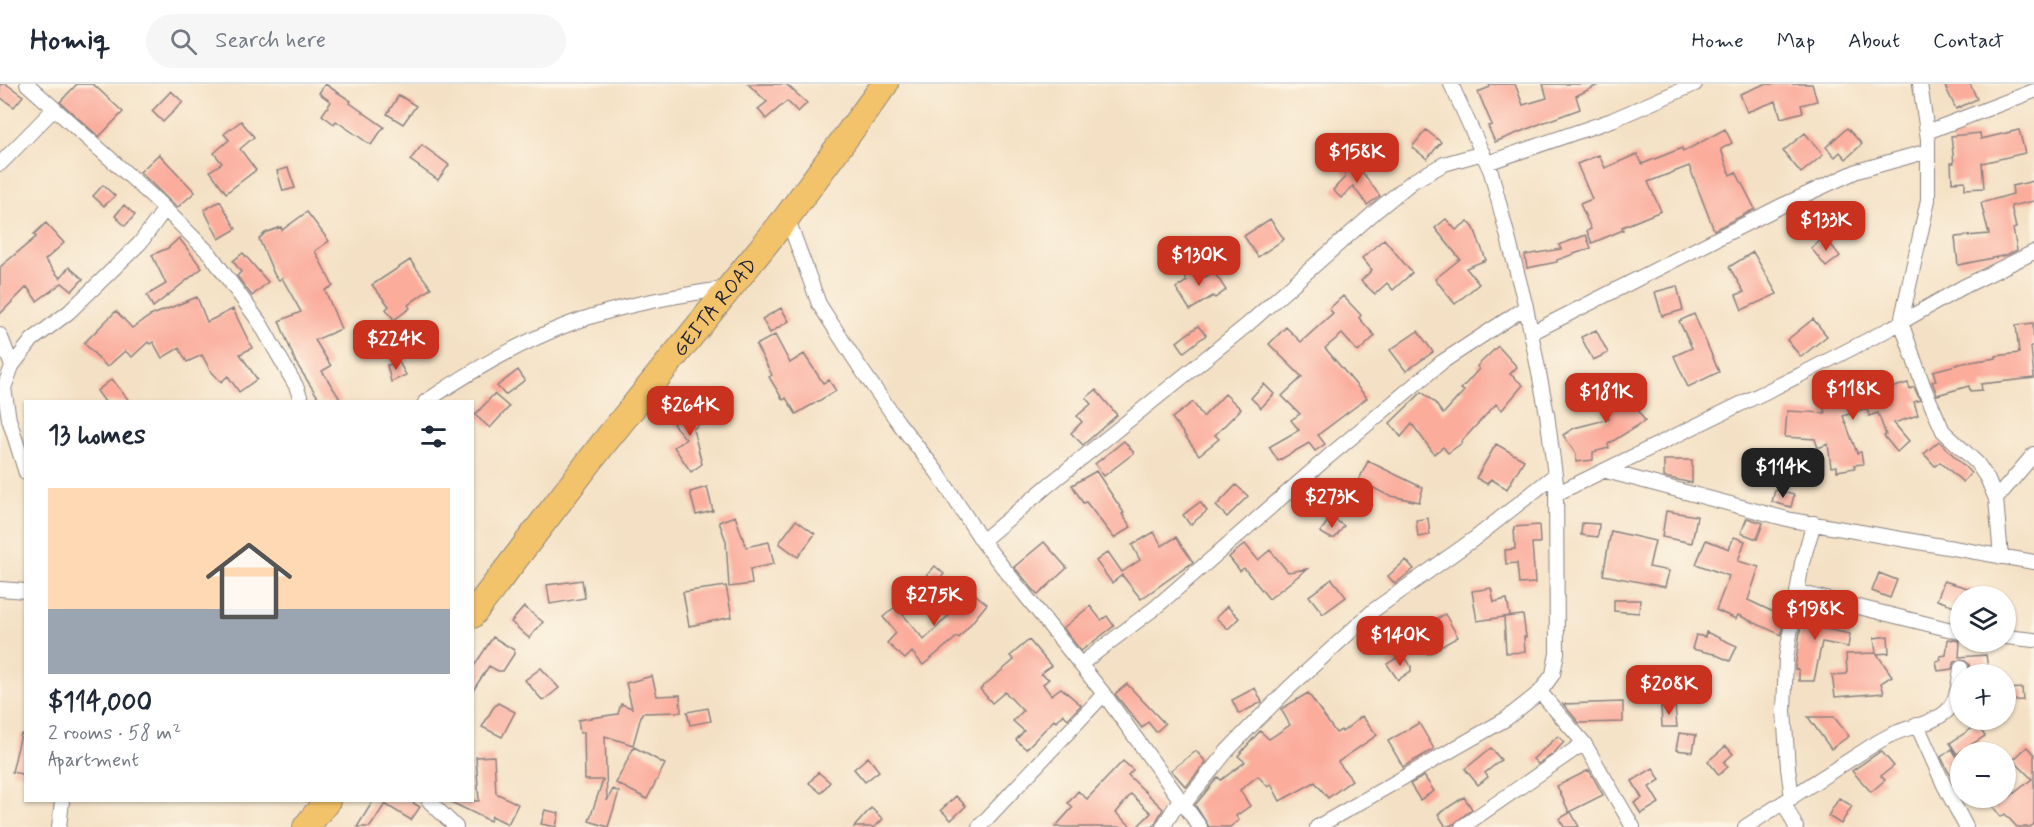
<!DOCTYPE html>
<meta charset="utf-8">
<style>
:root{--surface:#fff;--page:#f6f6f7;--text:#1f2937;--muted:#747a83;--line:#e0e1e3;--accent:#c8321e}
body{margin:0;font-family:Mynerve,sans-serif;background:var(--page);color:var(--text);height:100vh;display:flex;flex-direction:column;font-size:22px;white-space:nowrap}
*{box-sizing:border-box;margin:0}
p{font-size:20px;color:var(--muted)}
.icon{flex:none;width:33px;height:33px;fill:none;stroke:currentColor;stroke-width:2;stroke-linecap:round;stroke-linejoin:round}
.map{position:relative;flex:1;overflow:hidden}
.details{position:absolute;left:24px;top:316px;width:450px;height:402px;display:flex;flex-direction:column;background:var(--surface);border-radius:0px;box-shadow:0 2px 4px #0004}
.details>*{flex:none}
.controls{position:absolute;left:1950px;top:502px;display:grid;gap:12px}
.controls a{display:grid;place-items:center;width:66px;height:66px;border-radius:50%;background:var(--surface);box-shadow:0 2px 4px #0004;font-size:30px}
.price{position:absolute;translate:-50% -51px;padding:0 14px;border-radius:12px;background:var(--accent);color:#fff;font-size:20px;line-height:39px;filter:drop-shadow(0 2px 3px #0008)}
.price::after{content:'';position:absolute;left:50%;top:36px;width:18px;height:14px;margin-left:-9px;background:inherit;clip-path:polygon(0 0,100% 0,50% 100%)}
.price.active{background:#222;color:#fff}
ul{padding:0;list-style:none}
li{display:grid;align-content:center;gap:12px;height:318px;padding:0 24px}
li+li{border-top:2px solid var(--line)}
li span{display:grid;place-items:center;height:186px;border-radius:0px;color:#555}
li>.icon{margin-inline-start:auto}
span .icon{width:108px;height:108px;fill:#fffc;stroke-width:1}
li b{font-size:26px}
h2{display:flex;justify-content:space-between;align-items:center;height:72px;padding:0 24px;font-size:26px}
header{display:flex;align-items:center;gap:36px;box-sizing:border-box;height:84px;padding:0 30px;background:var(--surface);border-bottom:2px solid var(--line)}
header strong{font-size:28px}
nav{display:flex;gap:33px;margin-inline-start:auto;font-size:21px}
.search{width:420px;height:54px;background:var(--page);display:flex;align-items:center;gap:15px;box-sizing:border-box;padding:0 21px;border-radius:33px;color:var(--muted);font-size:22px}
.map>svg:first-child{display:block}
.building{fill:#fbac9b}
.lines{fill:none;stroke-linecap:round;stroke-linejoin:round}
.street-casing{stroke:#8b8280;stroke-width:16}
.highway-casing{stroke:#8b8280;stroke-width:28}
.street{stroke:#fff;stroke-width:14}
.highway{stroke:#f2c36a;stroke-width:26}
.labels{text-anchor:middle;stroke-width:4.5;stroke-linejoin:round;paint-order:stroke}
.street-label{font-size:20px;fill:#22223b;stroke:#fcf5e5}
</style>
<header>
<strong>Homiq</strong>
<div class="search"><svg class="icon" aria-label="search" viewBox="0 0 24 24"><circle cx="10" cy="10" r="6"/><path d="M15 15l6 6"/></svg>Search here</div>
<nav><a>Home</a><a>Map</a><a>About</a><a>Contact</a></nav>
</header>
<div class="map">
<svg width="2034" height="743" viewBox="0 0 2034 743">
<rect width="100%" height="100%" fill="#fcf5e5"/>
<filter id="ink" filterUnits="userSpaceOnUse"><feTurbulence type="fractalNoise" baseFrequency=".0167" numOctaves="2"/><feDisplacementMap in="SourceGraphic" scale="12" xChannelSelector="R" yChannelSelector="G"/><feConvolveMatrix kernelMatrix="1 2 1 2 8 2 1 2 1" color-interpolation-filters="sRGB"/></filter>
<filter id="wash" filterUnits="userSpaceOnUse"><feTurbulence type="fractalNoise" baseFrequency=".008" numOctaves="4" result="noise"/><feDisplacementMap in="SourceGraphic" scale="24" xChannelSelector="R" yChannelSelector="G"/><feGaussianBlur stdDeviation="1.35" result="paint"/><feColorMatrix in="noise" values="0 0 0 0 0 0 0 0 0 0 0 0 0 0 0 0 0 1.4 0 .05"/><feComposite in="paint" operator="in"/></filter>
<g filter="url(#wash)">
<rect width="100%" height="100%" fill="#f4e1c5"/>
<g id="blocks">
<path class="building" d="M0,0H6L23,12L14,23L0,13Z
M77,0H93L123,28L99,53L60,18Z
M325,0L351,17L350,19L384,43L371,61L336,37L334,40L322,31L331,18L319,9Z
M748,0H786L807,19L798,28L787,17L766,35L758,25L767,18Z
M1489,0H1515L1523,21L1547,14L1543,0H1600L1576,12L1580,25L1542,39L1495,58L1488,42L1492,41L1478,8L1490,3Z
M1765,0H1812L1817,17L1801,21L1803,28L1781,34L1776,17L1747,28L1740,10Z
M1944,0H1970L1977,15L1956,25Z
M171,7L183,18L163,38L152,27Z
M399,11L416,22L403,40L387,30Z
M241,37L254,53L240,65L256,86L226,109L210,87L222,79L214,69L229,56L224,50Z
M1847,44L1862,60L1846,75L1840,68L1835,73L1826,63Z
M1725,45L1732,59L1721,65L1730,91L1736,88L1755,125L1714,146L1689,82L1648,98L1661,127L1622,143L1623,146L1592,159L1587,147L1591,145L1580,120L1592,115L1577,80L1599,71L1605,84L1637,70L1642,80L1682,64L1683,68Z
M1426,46L1441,58L1427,75L1412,63Z
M2019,46L2025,69L1982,79L1984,104L1965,105V97L1952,98L1951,79H1954L1951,52L1980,49L1981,55Z
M1805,49L1823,71L1801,89L1783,67Z
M422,61L449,81L438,96L410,76Z
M159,70L195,108L177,124L140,88Z
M1354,77L1380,112L1367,121L1353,102L1341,114L1333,106L1346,92L1341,86Z
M288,84L295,104L283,107L277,87Z
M2034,97V117L2011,122L2016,144L2013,145L2017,166L2007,171L1958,181L1955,153L1989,150L1981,119L2013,110L2012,102Z
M103,101L115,112L104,122L93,112Z
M220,117L236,145L219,155L204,126Z
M124,121L135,131L125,142L115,132Z
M1835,124L1848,139L1830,155L1816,140Z
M307,128L329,157L315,167L333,202L325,206L341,245L315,256L331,282L322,287L342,318H321L296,279L279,237L301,228L282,194L279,196L275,192L259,155L265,149L281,143L282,146Z
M1270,135L1284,155L1258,173L1244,152Z
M1446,135L1456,146L1468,137L1474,144L1486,176L1466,184L1479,200L1455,220L1435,195L1460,175L1435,144Z
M46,139L64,159L45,176L60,194L69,183L83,195L72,207L62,199L37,217L27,203L0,230V183L36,153L34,150Z
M1586,151L1591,164L1557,176V178L1527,184L1525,171L1561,165L1559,161Z
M1825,153L1840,172L1826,183L1811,164Z
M179,154L202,184L153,223L147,211L166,200L152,171L168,164Z
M1384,155L1412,189L1393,206L1387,199L1375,210L1361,197L1372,186L1362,174Z
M1753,168L1777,210L1742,226L1736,211L1744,208L1729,183Z
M243,169L268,198L252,212L237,192L241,188L233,177Z
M410,176L431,204L408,221L410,224L394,236L386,225L389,222L372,201Z
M1196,180L1205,193L1214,188L1226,206L1215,214L1213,212L1190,226L1176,204L1187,197L1182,189Z
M1677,202L1683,226L1662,232L1655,208Z
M1343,212L1361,231L1359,234L1375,252L1358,268L1342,250L1325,264L1367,314L1318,351L1325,360L1315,367L1309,359L1278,377L1269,363L1299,346L1291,336L1300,330L1282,312L1302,293L1269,260L1286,243L1301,258L1333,229L1329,225Z
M197,213L207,238L233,225L252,264L240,270L257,295L239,308L228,292L221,298L210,286L202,271L187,278L179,264L162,274L153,258L150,260L148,258L132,273L125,267L107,283L84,259L116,227L132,244L150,232Z
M781,224L789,237L770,249L762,235Z
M1694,230L1719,288L1688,303L1674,272L1692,264L1679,237Z
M1813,235L1827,252L1801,273L1787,256Z
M2033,239L2034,263H2031L2034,294L1981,300L1982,306L1970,307L1969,302L1937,311L1932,298L1936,297L1933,287L1963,279L1996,274V272L2019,269L2016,241Z
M1198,242L1206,251L1184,268L1177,258Z
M1596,246L1608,269L1593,276L1581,253Z
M1418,247L1433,268L1406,287L1390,266Z
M775,251L790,279L804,270L823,299L829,296L836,307L796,330L786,314L783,316L769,293L772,291L756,261Z
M1498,262L1517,283L1510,290L1523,301L1502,326L1496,320L1461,358L1462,359L1448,369L1443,363L1434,370L1412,340L1401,353L1390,339L1422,308L1435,319L1443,330L1464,307L1461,305L1479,285L1477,282Z
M399,278L406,291L391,298L387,281Z
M518,286L525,296L505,311L497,302Z
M1585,290L1590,301L1571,310L1566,299Z
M112,295L130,318H105L97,307Z
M1621,299L1645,337L1608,360L1609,364L1593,368V376L1576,378V370L1563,351L1574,344L1609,335L1595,311Z
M1908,299L1910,305L1914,303L1920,316L1914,318L1918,331L1894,339L1909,357L1897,368L1884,352L1886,351L1878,329L1869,332L1867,324L1843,332L1857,369L1861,368L1863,380L1854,381L1855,384L1837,387V382L1831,383L1828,360L1818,364L1815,355L1785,353L1787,327L1825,329L1820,313L1850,302L1854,315Z
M1264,300L1274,310L1261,324L1251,314Z
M1096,306L1117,331L1083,361L1071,349L1082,338L1077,332L1091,320L1086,314Z
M494,310L509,323L490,344L475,331Z
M1225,310L1241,325L1215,351L1219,355L1199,371L1172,334L1193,318L1203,333Z
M698,319L709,332L693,345L702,380L691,388L674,363L686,355L673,340Z
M1124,357L1134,369L1104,392L1095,380Z
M1939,357L1971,389L1963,398L1940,378L1935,382L1924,370Z
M1496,360L1524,376L1507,405L1491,395L1487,400L1476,394Z
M1664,376H1692V399L1664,393Z
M1368,377L1423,404L1419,418L1387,411L1370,402L1368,405L1357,400Z
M1096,387L1124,429L1122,430L1131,443L1114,454L1086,418L1083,419L1072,401Z
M1236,401L1248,412L1227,433L1216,422Z
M707,403L713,427L696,431L690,408Z
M1775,406L1794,411L1791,423L1772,418Z
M1200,418L1207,427L1190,441L1183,431Z
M1666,427L1697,432L1692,459L1662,453Z
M735,432L746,463L769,458L774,480L750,485L752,500L729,503L726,457L719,438Z
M1331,433L1344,442L1335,454H1330L1320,448Z
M1428,434L1430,451L1418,453L1416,436Z
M1747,434L1763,439L1757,455L1741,449Z
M796,436L815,450L798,473L779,459Z
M1582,439L1599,440L1598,453L1581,451Z
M1539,441L1540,459H1532L1535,499L1519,500L1517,479L1506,480L1505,466L1515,465L1514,443Z
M1611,447L1655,457L1649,483L1669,487L1665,503L1603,491Z
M1154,448L1162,462L1176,453L1193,478L1141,515L1122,491L1112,499L1096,477L1108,468L1122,488L1140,476L1132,461Z
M1734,453L1745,457L1738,477L1759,483L1748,516L1784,533L1781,551L1738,531L1736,535L1716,526L1729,492L1696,480L1706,456L1729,465Z
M1044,458L1067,484L1038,511L1014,483Z
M1245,460L1258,476L1270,466L1288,488L1307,485L1269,515L1244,484L1240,487L1229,473Z
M1406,476L1414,485L1395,500L1388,492Z
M935,482L944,490L930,506L921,498Z
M1879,489L1897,496L1890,514L1872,507Z
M1332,495L1346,513L1323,530L1309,512Z
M582,496L585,514L550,520L547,501Z
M1944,497L1988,510L1987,513H1960V524L1937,516Z
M726,502L732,533L689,542L683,508Z
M937,503L956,522L970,506L987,520L959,554L957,553L923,581L912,568L905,575L887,559L896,549L883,533L896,522L924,556L949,531L929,511Z
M1491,504L1494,518L1507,515L1510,532L1477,537L1472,507Z
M1614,516H1640L1639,529L1614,527Z
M1804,519L1827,524L1821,544L1850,550L1848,563L1822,558L1814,597H1799V586L1795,585Z
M1090,522L1101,536L1107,532L1114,542L1081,567L1063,544Z
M1227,522L1239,534L1228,545L1216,534Z
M524,523L543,538L529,554L511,538Z
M1445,530L1458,553L1428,570L1415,548Z
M1523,531L1526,553H1524L1525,568L1506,569L1504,533Z
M1706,548L1737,562L1730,577L1714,570L1692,565L1696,551L1705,553Z
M1888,552L1889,569L1877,570L1892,592L1881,599L1884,609L1835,613L1832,591L1847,590L1846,570L1876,569L1874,554Z
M493,553L514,566V570L503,587H498L489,582L472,608V585Z
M1948,555L1960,557L1959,573L1986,571L1988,584L1970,587L1969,580L1962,575L1954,578L1952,585L1938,587L1936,577L1941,576L1940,572L1946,571Z
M1029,556L1051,582L1041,590L1049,595L1043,600L1051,611L1061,604L1081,621L1068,635L1063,630L1056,638L1054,636L1026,665L1016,656L1024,647L1013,637L1023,627L1005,608L992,619L980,605L1014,576L1010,572Z
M1403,570L1411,582V587L1398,596L1387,580Z
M541,584L559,604L543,617L525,596Z
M652,592L657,612L680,611L681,628L642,629L633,661L605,652L607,717L613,705L619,708L608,743L589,737L603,696H585L584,648L580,649L578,636L618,630L621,620L632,624L626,599Z
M1127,600L1165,640L1156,648L1148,638L1142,644L1115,610Z
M1255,604L1262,618L1239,630L1232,616Z
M2022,604L2023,616L2006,617V605Z
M1308,609L1336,649L1341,646L1342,648L1362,632L1377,651L1338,678L1352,696L1328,714L1315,698L1280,717L1271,700L1268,703L1258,692L1240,706L1250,722L1236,732L1239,736L1230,743H1209L1195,721L1218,693L1221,696L1245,678L1238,672L1260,647L1269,655L1290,641L1281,625Z
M1623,618V638L1579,639L1563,620Z
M498,619L515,628L502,653L482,643L493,624Z
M1675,621L1677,643H1662L1661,622Z
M708,624L711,637L690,641L687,628Z
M1808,633H1834L1849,652L1831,665Z
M1419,639L1434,665L1403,683L1388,657Z
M1977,641L1985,652L1957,670L1950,659Z
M1679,649L1696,651L1693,668L1676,666Z
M21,650L26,651V691L12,688Z
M1558,652L1564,658L1553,670L1538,680L1533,675Z
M1726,662L1733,670L1724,678L1728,683L1719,691L1708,677Z
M634,663L665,680L647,715L616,699Z
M2027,663L2034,670V740L2030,743H2017L2005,730L2001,733L1986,714H2008L2032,695L2013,676Z
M1491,664L1501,676L1485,689L1488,693L1478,701L1465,685Z
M1952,665L1960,678V706L1948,687L1941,673Z
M1196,667L1206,678L1186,703L1171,686Z
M1881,667L1894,682L1881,692L1885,696L1871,708L1852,687Z
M494,672L496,709L518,720L508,740L492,732L490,737L449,717H479L476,673Z
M868,673L879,687L865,698L854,685Z
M1123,677L1133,686L1128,691L1163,725L1153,743H1137L1151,729L1131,710L1116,729L1132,743H1055L1073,723L1068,719L1078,707L1087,715Z
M1653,684L1660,696L1649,703L1659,719L1641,730L1634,719L1642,714L1632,697Z
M1589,686L1603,711L1569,728L1557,702Z
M818,688L830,698L821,709L809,699Z
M1424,692L1434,707L1420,716L1410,700Z
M956,712L966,722L951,736L941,726Z
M1464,713L1472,725L1454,740L1446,743L1438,730Z
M1839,714L1852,722L1841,740L1828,732Z
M373,717H410L420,723L411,736L385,720L370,743H357Z
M871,724L883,735L875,743H854Z
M545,726L559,729L556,743L541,740Z
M1571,728L1579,743H1564L1559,735Z"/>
</g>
</g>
<g filter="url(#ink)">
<use href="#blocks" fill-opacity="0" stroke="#8b8280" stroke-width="1.5"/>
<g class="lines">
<defs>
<path id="street" d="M27,0L154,114L210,170L260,239L296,302L302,318
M1920,0L1928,55V116L1901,238L1924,304L1943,347L1977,379L1987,394L1996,415L2001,473
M1927,48L2034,7
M1487,79L1612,36L1695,0
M0,80L54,25
M787,133L819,220L859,282L898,338L937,388L982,457L1104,610L1200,743
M1531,249L1783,121L1857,87L1928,67
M0,251L12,282
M425,318C474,285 536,249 593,232C637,218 683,211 728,204
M1606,387L1791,436L2034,478
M26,389L9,335L4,304L12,282L32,256L69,228L140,159L165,125
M1556,410L1800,291L1891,244L1963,203L2034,168
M1996,415L2034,370
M982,457L1051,399L1247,241L1376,127L1413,97L1444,80L1483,69
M0,505L26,507
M1798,508L1960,548
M2006,553L2034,556
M1081,580L1156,523L1328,373L1442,278L1526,223
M1540,608L1584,659L1633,743
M1917,641L1944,701L1966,743
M1792,714L1788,684L1784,627L1786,574L1802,479L1814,439
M429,717L456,743
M1784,719L1796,743
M1184,720L1226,668L1249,644L1290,603L1374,526L1474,455L1555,391
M59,743L62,717
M979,743L1104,610
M1163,743L1180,715
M1317,743L1506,635L1540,608L1553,590L1557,569L1556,399L1547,330L1526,223L1491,88L1451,0
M1462,743L1584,659
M1745,743L1873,661C1881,656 1889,651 1898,648C1913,642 1933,639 1946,628C1957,618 1959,599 1961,584"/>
<g id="highway">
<path id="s1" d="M472,531L603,360L787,133L885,0"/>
<path d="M306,743L327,717"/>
</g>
</defs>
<use href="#street" class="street-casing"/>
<use href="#highway" class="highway-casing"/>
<use href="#street" class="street"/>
<use href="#highway" class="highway"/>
</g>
</g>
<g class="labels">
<g class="street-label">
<text dy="7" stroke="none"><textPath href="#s1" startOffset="392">GEITA ROAD</textPath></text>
</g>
</g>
</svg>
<div class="controls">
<a><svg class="icon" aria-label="layers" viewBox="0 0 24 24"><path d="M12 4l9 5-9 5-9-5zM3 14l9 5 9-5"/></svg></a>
<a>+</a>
<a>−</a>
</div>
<b class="price" style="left:1357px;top:100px">$158K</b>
<b class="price" style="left:1826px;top:168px">$133K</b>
<b class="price" style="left:1199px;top:203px">$130K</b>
<b class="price" style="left:396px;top:287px">$224K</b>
<b class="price" style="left:1853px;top:337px">$118K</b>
<b class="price" style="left:1606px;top:340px">$181K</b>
<b class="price" style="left:690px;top:353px">$264K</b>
<b class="price active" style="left:1783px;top:415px">$114K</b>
<b class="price" style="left:1332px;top:445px">$273K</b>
<b class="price" style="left:934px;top:543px">$275K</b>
<b class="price" style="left:1815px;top:557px">$198K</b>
<b class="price" style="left:1400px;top:583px">$140K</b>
<b class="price" style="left:1669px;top:632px">$208K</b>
<section class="details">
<h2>13 homes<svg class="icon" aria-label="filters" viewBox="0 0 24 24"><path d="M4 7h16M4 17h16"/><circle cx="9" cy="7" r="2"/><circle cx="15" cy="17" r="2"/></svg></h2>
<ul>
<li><span style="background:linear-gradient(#ffd9b3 65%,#9aa5b1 0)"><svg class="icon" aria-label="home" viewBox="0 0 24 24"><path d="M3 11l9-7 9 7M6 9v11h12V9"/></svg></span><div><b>$114,000</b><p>2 rooms · 58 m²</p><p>Apartment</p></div></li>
</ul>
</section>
</div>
